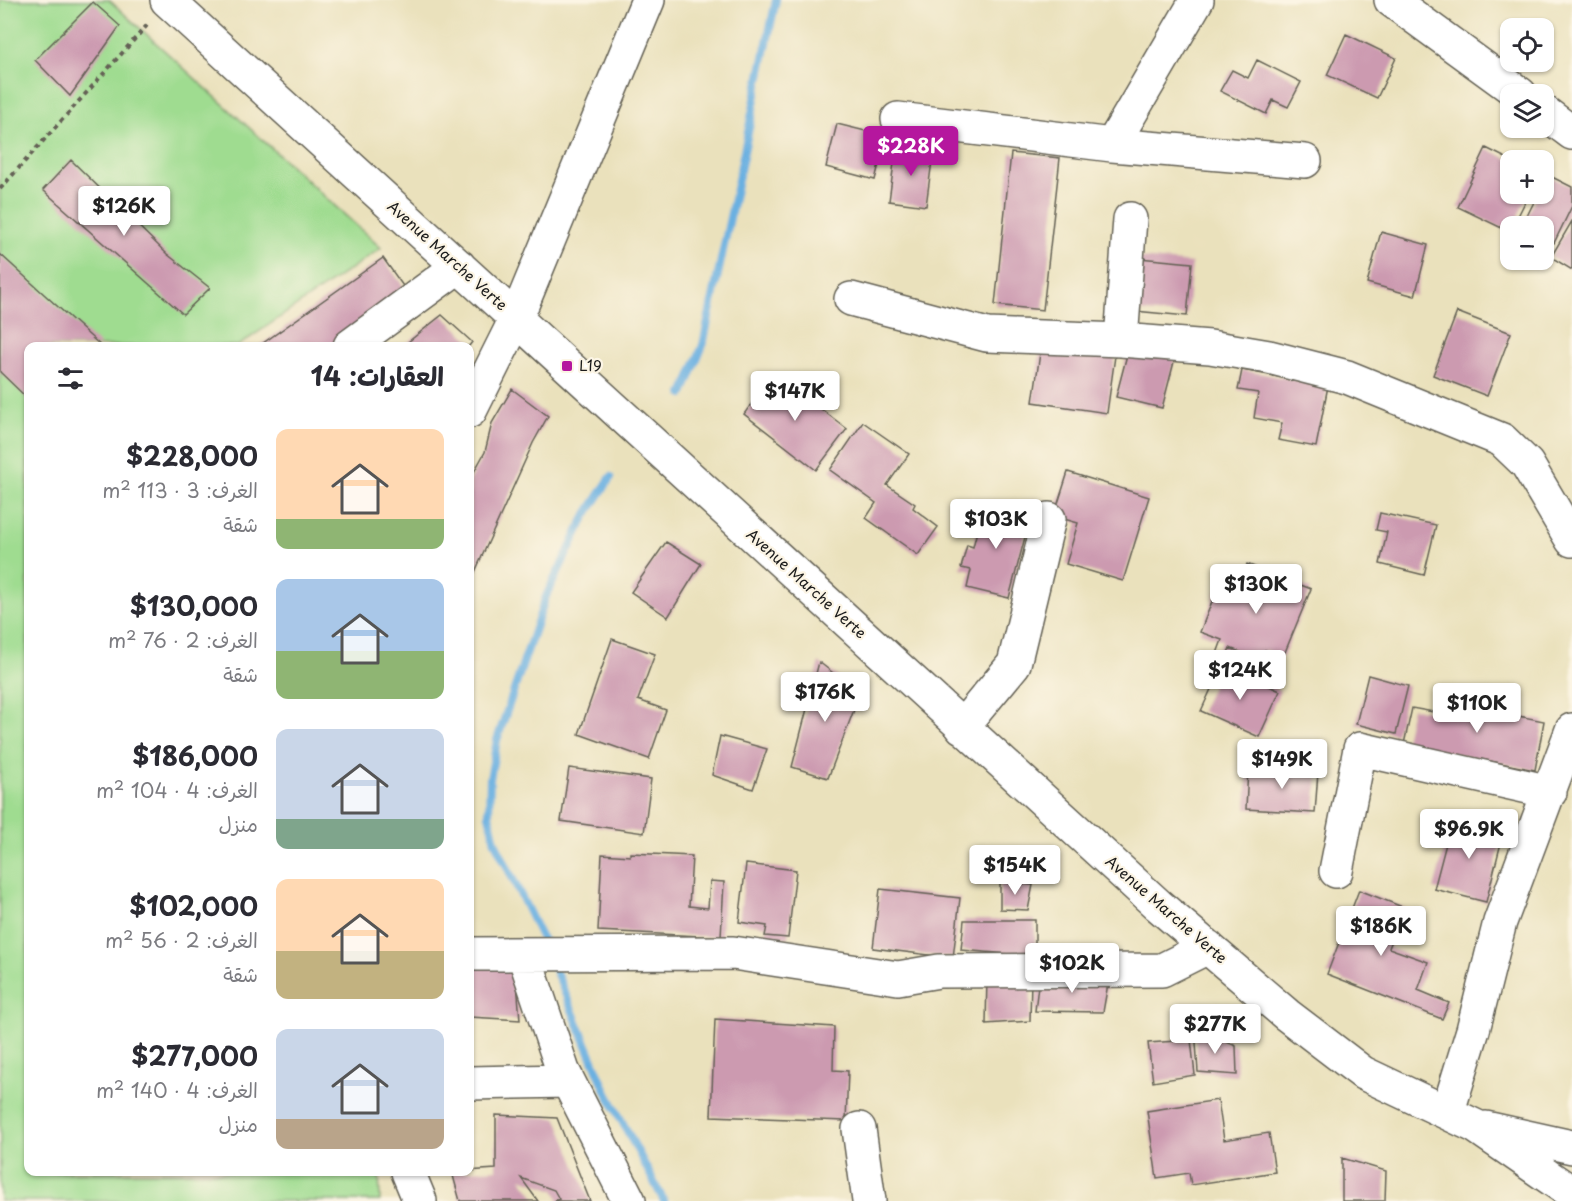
<!DOCTYPE html>
<html lang="ar">
<meta charset="utf-8">
<style>
:root{--surface:#fff;--page:#f2f2f3;--text:#2b2b33;--muted:#7c7c81;--accent:#b5179e}
body{margin:0;font-family:"Playpen Sans","Playpen Sans Arabic",sans-serif;background:var(--page);color:var(--text);direction:rtl;height:100vh;display:flex;flex-direction:column;font-size:22px;white-space:nowrap}
*{box-sizing:border-box;margin:0}
p{font-size:20px;color:var(--muted)}
.icon{flex:none;width:33px;height:33px;fill:none;stroke:currentColor;stroke-width:2;stroke-linecap:round;stroke-linejoin:round}
.map{position:relative;flex:1;overflow:hidden;direction:ltr}
.details{position:absolute;left:24px;top:342px;width:450px;height:834px;display:flex;flex-direction:column;background:var(--surface);border-radius:12px;box-shadow:0 2px 4px #0004;direction:rtl}
.details>*{flex:none}
.fabs{position:absolute;left:1500px;top:18px;display:grid;gap:12px}
.fabs a{display:grid;place-items:center;width:54px;height:54px;border-radius:12px;background:var(--surface);box-shadow:0 2px 4px #0004;font-size:30px}
.price{position:absolute;translate:-50% -51px;padding:0 14px;border-radius:6px;background:#fff;color:#222;font-size:20px;line-height:39px;filter:drop-shadow(0 2px 3px #0008)}
.price::after{content:'';position:absolute;left:50%;top:36px;width:18px;height:14px;margin-left:-9px;background:inherit;clip-path:polygon(0 0,100% 0,50% 100%)}
.price.selected{background:var(--accent);color:#fff}
ul{padding:0;list-style:none}
li{display:flex;align-items:center;gap:18px;height:150px;padding:0 30px}
li span{display:grid;place-items:center;flex:none;width:168px;height:120px;border-radius:12px;color:#555}
li>.icon{margin-inline-start:auto}
span .icon{width:72px;height:72px;fill:#fffc;stroke-width:1}
li b{font-size:26px}
h2{display:flex;justify-content:space-between;align-items:center;height:72px;padding:0 30px;font-size:26px}
.map>svg:first-child{display:block}
.green{fill:#9fdc90;stroke:#5e7c56;stroke-width:1.5}
.lines{fill:none;stroke-linecap:round;stroke-linejoin:round}
.stream{stroke:#6bb0e1;stroke-width:8}
.building{fill:#cc9ab0}
.minor-casing{stroke:#646154;stroke-width:36}
.path{stroke:#646154;stroke-width:4;stroke-dasharray:4.5 4.5;stroke-linecap:butt}
.minor{stroke:#fff;stroke-width:33}
.poi-dot{fill:#b5179e;stroke:#fcf5e5;stroke-width:2}
.labels{text-anchor:middle;stroke-width:4.5;stroke-linejoin:round;paint-order:stroke}
.street-label{font-size:15px;fill:#1c1c1c;stroke:#fcf5e5}
.poi-label{font-size:15px;fill:#1c1c1c;stroke:#fcf5e5;text-anchor:start}
</style>
<div class="map">
<svg width="1572" height="1201" viewBox="0 0 1572 1201">
<rect width="100%" height="100%" fill="#fcf5e5"/>
<filter id="ink" filterUnits="userSpaceOnUse"><feTurbulence type="fractalNoise" baseFrequency=".0167" numOctaves="2"/><feDisplacementMap in="SourceGraphic" scale="12" xChannelSelector="R" yChannelSelector="G"/><feConvolveMatrix kernelMatrix="1 2 1 2 8 2 1 2 1" color-interpolation-filters="sRGB"/></filter>
<filter id="wash" filterUnits="userSpaceOnUse"><feTurbulence type="fractalNoise" baseFrequency=".008" numOctaves="4" result="noise"/><feDisplacementMap in="SourceGraphic" scale="24" xChannelSelector="R" yChannelSelector="G"/><feGaussianBlur stdDeviation="1.35" result="paint"/><feColorMatrix in="noise" values="0 0 0 0 0 0 0 0 0 0 0 0 0 0 0 0 0 1.4 0 .05"/><feComposite in="paint" operator="in"/></filter>
<g filter="url(#wash)">
<rect width="100%" height="100%" fill="#eae1bc"/>
<path class="green" d="M0,0H109L381,248L238,346H28V1172H379L380,1201H0Z"/>
<g class="lines">
<path class="stream" d="M683,394L703,345L776,0
M545,945L495,842L489,815L490,779L497,740L546,596L585,517L611,477
M551,960L607,1093L664,1201"/>
</g>
<g id="blocks">
<path class="building" d="M93,2L120,26L70,96L35,60Z
M1346,34L1396,58L1377,98L1327,75Z
M1257,60L1301,82L1288,107L1273,100L1266,114L1220,91L1232,70L1248,78Z
M837,124L886,136L875,180L826,167Z
M896,148L933,153L926,206L889,201Z
M1486,148L1510,160V194H1529L1513,226H1510V232L1458,207Z
M1011,153L1060,158L1043,310L995,305Z
M71,160L167,254L210,288L183,314L43,190Z
M1548,175L1572,187V206L1554,243L1544,237V226H1522L1538,194H1544V183Z
M1572,221V270L1551,257Z
M1381,232L1428,245L1415,296L1367,283Z
M0,254L101,346H28V399L0,372Z
M383,258L408,293L329,346H259Z
M1139,258L1192,263L1187,316L1135,311Z
M1457,312L1511,333L1487,396L1433,375Z
M442,315L472,342L469,346H403Z
M1041,346L1115,356L1107,413L1033,402Z
M1129,347L1175,358L1162,408L1116,397Z
M1242,370L1328,386L1316,447L1278,440L1282,423L1254,418L1258,393L1238,390Z
M774,373L847,429L816,470L744,414Z
M512,389L548,416L533,443L470,583V479L485,452L492,423Z
M863,422L909,454L887,485L915,504L913,508L938,527L918,555L866,518L876,503L830,470Z
M1068,472L1149,497L1123,581L1066,564L1078,523L1054,516Z
M984,503L1031,514L1009,598L967,588L971,570L961,568L967,545L973,547Z
M1380,513L1436,525L1424,575L1380,564L1387,532L1376,530Z
M666,542L701,564L668,617L631,592Z
M1247,564L1311,589L1283,657L1265,650L1260,660L1230,648L1224,662L1215,659L1222,640L1200,632L1217,589L1234,596Z
M612,639L655,654L638,700L666,710L649,759L579,734Z
M819,662L860,694L828,778L792,767Z
M1222,665L1280,691L1259,737L1201,711Z
M1368,675L1408,686L1396,734L1356,724Z
M1441,701L1544,721L1535,770L1404,744L1412,708L1439,713Z
M720,736L767,749L753,789L712,775Z
M569,768L651,779L644,833L561,821Z
M1248,768L1318,772L1315,813L1246,809Z
M1453,817L1504,831L1486,902L1434,889Z
M630,853L692,856L689,906L708,908L710,881L724,882L721,937L598,931L602,854L630,856Z
M746,864L796,870L788,938L765,936L767,926L739,922Z
M1000,882L1033,885L1028,910L1000,909Z
M880,889L960,898L953,958L873,948Z
M1359,890L1405,908L1389,948L1428,962L1418,990L1449,1003L1442,1019L1327,974Z
M964,920H1035V956L961,950Z
M470,965L516,970L520,1020L470,1017Z
M1039,977L1109,978L1103,1012L1035,1011Z
M987,978L1031,979L1030,1021L986,1024Z
M715,1019L834,1027L833,1070L848,1071L846,1121L711,1116Z
M1195,1028L1236,1046L1237,1075L1198,1072Z
M1191,1040L1195,1075L1153,1082L1148,1043Z
M1218,1100L1224,1140L1269,1133L1275,1172L1191,1185L1189,1173L1157,1178L1147,1111Z
M496,1115L557,1118L590,1201H554L559,1199L554,1190L521,1178L538,1201H460L452,1172L496,1169Z
M1342,1158L1386,1171L1385,1201H1342Z"/>
</g>
</g>
<g filter="url(#ink)">
<use href="#blocks" fill-opacity="0" stroke="#646154" stroke-width="1.5"/>
<g class="lines">
<defs>
<path id="minor" d="M167,0L1158,905L1287,1015L1363,1073L1475,1126L1572,1193
M1391,0L1520,94
M1544,112L1572,133
M898,119L1112,145L1305,161
M1112,145L1197,0
M851,299L987,335L1121,340L1210,347L1269,357L1347,377L1502,440L1527,464L1572,540
M1121,340L1130,219
M350,346L459,266
M470,411L516,319L648,0
M962,727L1014,664L1049,519
M1336,871L1360,749L1550,792
M470,954L733,953L898,978L939,971L1162,970L1208,947
M524,955L563,1071L629,1201
M470,1083L568,1081
M1448,1111L1473,1030L1500,922L1572,730
M1486,1128L1572,1147
M859,1129L869,1201
M408,1172L420,1201"/>
</defs>
<use href="#minor" class="minor-casing"/>
<path class="path" d="M0,189L150,22"/>
<use href="#minor" class="minor"/>
</g>
</g>
<rect class="poi-dot" x="561" y="360" width="12" height="12" rx="3"/>
<g class="labels">
<g class="street-label">
<text transform="translate(447 256) rotate(42)" y="5">Avenue Marche Verte</text>
<text transform="translate(806 584) rotate(42)" y="5">Avenue Marche Verte</text>
<text transform="translate(1166 910) rotate(41)" y="5">Avenue Marche Verte</text>
</g>
<g class="poi-label">
<text x="579" y="371">L19</text>
</g>
</g>
</svg>
<div class="fabs">
<a><svg class="icon" aria-label="locate" viewBox="0 0 24 24"><circle cx="12" cy="12" r="6"/><path d="M12 2v4M12 18v4M2 12h4M18 12h4"/></svg></a>
<a><svg class="icon" aria-label="layers" viewBox="0 0 24 24"><path d="M12 4l9 5-9 5-9-5zM3 14l9 5 9-5"/></svg></a>
<a>+</a>
<a>−</a>
</div>
<b class="price selected" style="left:911px;top:177px">$228K</b>
<b class="price" style="left:124px;top:237px">$126K</b>
<b class="price" style="left:795px;top:422px">$147K</b>
<b class="price" style="left:996px;top:550px">$103K</b>
<b class="price" style="left:1256px;top:615px">$130K</b>
<b class="price" style="left:1240px;top:701px">$124K</b>
<b class="price" style="left:825px;top:723px">$176K</b>
<b class="price" style="left:1477px;top:734px">$110K</b>
<b class="price" style="left:1282px;top:790px">$149K</b>
<b class="price" style="left:1469px;top:860px">$96.9K</b>
<b class="price" style="left:1015px;top:896px">$154K</b>
<b class="price" style="left:1381px;top:957px">$186K</b>
<b class="price" style="left:1072px;top:994px">$102K</b>
<b class="price" style="left:1215px;top:1055px">$277K</b>
<section class="details">
<h2>العقارات: 14<svg class="icon" aria-label="filters" viewBox="0 0 24 24"><path d="M4 7h16M4 17h16"/><circle cx="9" cy="7" r="2"/><circle cx="15" cy="17" r="2"/></svg></h2>
<ul>
<li><span style="background:linear-gradient(#ffd9b3 75%,#8fb573 0)"><svg class="icon" aria-label="home" viewBox="0 0 24 24"><path d="M3 11l9-7 9 7M6 9v11h12V9"/></svg></span><div><b>$228,000</b><p>الغرف: 3 · 113 m²</p><p>شقة</p></div></li>
<li><span style="background:linear-gradient(#a9c7e8 60%,#8fb573 0)"><svg class="icon" aria-label="home" viewBox="0 0 24 24"><path d="M3 11l9-7 9 7M6 9v11h12V9"/></svg></span><div><b>$130,000</b><p>الغرف: 2 · 76 m²</p><p>شقة</p></div></li>
<li><span style="background:linear-gradient(#c9d6e8 75%,#7fa58c 0)"><svg class="icon" aria-label="home" viewBox="0 0 24 24"><path d="M3 11l9-7 9 7M6 9v11h12V9"/></svg></span><div><b>$186,000</b><p>الغرف: 4 · 104 m²</p><p>منزل</p></div></li>
<li><span style="background:linear-gradient(#ffd9b3 60%,#c2b280 0)"><svg class="icon" aria-label="home" viewBox="0 0 24 24"><path d="M3 11l9-7 9 7M6 9v11h12V9"/></svg></span><div><b>$102,000</b><p>الغرف: 2 · 56 m²</p><p>شقة</p></div></li>
<li><span style="background:linear-gradient(#c9d6e8 75%,#b9a48a 0)"><svg class="icon" aria-label="home" viewBox="0 0 24 24"><path d="M3 11l9-7 9 7M6 9v11h12V9"/></svg></span><div><b>$277,000</b><p>الغرف: 4 · 140 m²</p><p>منزل</p></div></li>
</ul>
</section>
</div>
